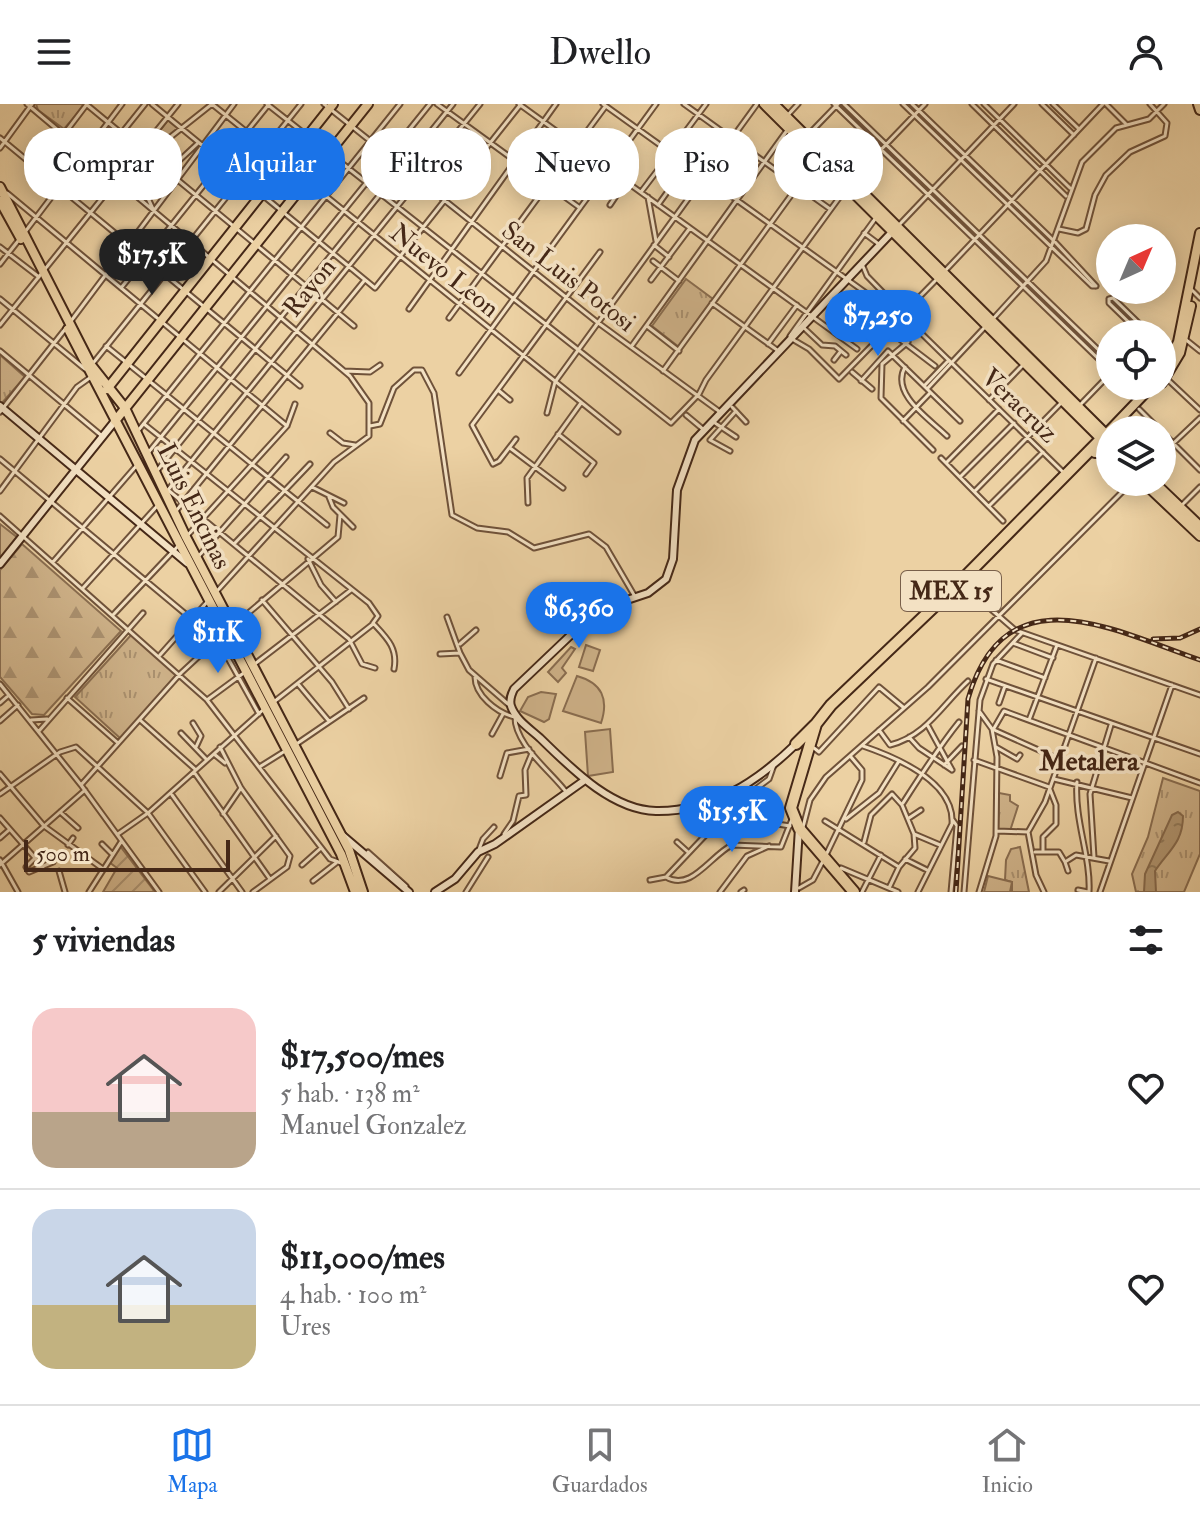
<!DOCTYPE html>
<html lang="es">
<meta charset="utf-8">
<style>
:root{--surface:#fff;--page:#f6f6f6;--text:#202124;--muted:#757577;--line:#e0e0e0;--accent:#1a73e8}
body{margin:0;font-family:"IM FELL Double Pica",serif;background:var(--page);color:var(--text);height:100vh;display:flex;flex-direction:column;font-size:30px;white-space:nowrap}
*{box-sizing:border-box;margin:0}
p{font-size:26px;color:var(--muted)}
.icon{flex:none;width:44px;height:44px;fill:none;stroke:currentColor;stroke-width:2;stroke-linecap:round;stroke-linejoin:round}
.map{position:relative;height:788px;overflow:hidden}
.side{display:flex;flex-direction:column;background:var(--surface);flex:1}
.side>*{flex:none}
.top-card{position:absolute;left:24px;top:24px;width:1152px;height:72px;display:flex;gap:16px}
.needle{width:52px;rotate:44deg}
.tools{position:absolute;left:1096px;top:120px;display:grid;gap:16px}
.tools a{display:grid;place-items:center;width:80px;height:80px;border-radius:50%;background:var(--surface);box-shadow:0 4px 20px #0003;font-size:40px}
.scale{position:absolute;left:24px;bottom:20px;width:206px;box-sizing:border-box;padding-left:8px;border:4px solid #452817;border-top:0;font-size:22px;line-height:28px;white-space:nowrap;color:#452817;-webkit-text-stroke:6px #f3e1c3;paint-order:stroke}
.price{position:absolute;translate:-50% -68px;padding:0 18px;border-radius:28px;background:var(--accent);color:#fff;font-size:26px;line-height:52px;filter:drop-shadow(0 2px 4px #0008)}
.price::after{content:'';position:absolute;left:50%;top:48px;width:24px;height:18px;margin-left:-12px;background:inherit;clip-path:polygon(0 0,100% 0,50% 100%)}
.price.on{background:#222;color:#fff}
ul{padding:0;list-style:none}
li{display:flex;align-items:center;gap:24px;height:200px;padding:0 32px}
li+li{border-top:2px solid var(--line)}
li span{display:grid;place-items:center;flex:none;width:224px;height:160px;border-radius:24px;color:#555}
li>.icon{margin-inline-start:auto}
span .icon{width:96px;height:96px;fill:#fffc;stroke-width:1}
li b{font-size:34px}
h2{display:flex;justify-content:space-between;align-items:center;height:96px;padding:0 32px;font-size:34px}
.tag{padding:0 28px;border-radius:32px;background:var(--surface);box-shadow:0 4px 20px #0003;font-size:28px;line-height:72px}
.tag.on{background:var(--accent);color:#fff}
header{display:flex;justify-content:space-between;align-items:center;height:104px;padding:0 32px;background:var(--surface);font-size:36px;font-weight:600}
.tabs{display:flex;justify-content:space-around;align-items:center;height:112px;border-top:2px solid var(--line);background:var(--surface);font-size:22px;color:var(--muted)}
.tabs a{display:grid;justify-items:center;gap:4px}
.tabs .on{color:var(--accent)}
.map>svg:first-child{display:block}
.forest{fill:url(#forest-firs);stroke:#8a6e51;stroke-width:2}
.park{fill:url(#park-tufts);stroke:#8a6e51;stroke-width:2}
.garden{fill:url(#garden-furrows);stroke:#8a6e51;stroke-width:2}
.pitch{fill:#d0b48b;stroke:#8a6e51;stroke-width:2}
.water{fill:url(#water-ripples);stroke:#876b4e;stroke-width:2}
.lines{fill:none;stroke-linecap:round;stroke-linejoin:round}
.street-casing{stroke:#6f523a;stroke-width:7}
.secondary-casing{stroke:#452817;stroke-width:10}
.primary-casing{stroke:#452817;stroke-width:12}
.highway-casing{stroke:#452817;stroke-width:14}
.street{stroke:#f3e1c3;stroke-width:3}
.secondary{stroke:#f3e1c3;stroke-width:6}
.primary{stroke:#ecd1a3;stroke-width:8}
.highway{stroke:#ecd1a3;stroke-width:10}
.rail-casing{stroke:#452817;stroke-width:5}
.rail{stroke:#f3e1c3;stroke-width:2;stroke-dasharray:6;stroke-linecap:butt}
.labels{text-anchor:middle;stroke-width:7;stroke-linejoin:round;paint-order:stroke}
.shield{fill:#f3e1c3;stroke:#79604b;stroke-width:2}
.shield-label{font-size:24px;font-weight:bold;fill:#452817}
.street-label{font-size:26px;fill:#452817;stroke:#f3e1c3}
.neighbourhood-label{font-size:28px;font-weight:bold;fill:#452817;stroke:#f3e1c3}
</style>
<header><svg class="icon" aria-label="menu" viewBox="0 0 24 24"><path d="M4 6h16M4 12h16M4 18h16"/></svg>Dwello<svg class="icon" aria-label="person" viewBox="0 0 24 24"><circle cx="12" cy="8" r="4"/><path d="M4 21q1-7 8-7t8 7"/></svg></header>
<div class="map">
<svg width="1200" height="788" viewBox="0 0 1200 788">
<defs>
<pattern id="forest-firs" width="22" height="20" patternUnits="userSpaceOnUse" patternTransform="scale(2)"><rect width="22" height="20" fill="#d0b48b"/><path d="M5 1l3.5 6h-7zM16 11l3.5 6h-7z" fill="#ab9271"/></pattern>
<pattern id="park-tufts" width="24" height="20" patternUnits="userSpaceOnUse" patternTransform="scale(2)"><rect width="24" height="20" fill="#d0b48b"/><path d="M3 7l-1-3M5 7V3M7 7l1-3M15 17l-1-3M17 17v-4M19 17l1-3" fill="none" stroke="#ab9271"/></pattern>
<pattern id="garden-furrows" width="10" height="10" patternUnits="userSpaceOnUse" patternTransform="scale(2)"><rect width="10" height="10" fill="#d0b48b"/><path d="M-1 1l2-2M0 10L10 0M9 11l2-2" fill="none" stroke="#ab9271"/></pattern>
<pattern id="water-ripples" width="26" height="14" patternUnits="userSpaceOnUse" patternTransform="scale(2)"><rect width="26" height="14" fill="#b39873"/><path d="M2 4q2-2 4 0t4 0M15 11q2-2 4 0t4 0" fill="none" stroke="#937c5d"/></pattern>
</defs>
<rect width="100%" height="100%" fill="#ecd1a3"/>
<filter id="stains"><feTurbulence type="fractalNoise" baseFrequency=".0025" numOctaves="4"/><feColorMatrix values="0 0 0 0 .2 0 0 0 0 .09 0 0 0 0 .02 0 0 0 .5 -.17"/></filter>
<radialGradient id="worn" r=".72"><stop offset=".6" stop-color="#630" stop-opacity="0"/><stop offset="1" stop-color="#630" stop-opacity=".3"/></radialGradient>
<path class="forest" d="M22,440L121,527L44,611L32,610L0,573V466Z"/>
<path class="park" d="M36,0H81L84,2L64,25L38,6Z
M168,16L179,25L147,50L144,48Z
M686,175L713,195L679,243L652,222Z
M0,251L25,273L1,300H0Z
M124,309L184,433L179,438L117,318Z
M0,420L18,434L0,457Z
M132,530L177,570L121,635L75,593Z
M1163,674L1200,687V750L1184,788H1136L1132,770L1148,733Z
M999,689L1010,691V697L1018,702L1010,727L998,726Z
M1020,743L1029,788H1012V778L1005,776L1006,756L1011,745Z"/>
<path class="garden" d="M120,742L155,788H103L117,764L109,758Z"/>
<path class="pitch" d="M586,541L600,546L593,567L579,563Z
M571,543L575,545L562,564L566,569L558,578L548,568Z
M577,572C602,579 609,595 601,619L563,607Z
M541,588L556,590L549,615L544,618L520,607L528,593Z
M610,625L613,668L588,672L585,628Z
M988,772L1012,778L1010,788H984Z"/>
<path class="water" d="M1178,708L1183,712C1183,739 1168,747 1155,767L1156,788H1144L1145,770L1172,711Z"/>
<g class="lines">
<defs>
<path id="street" d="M27,0L350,272L369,299V332L334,358L218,486
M86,0L354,222
M152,0L375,184L521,0
M212,0L618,328
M267,0L671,319L699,290L706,276L847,83
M324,0L597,218L720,308
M437,0L580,104
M519,0L857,245
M603,0L919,227L1064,369
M684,0L830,105
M834,0L1110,266
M844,0L1110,257
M903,0L1092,182H1096
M912,0L1055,138L1096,182
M972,0L1066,92
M984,0L1070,84
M1042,0L1074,31
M1053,0L1079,25
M1106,0L1126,20
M787,12L798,0
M65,29L87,0
M121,30L145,0
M809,30L838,0
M0,34L300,282
M680,35L706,0
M0,44L32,0
M133,62L153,105
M134,62L212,0
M168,67L197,40
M853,75L925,0
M641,88L670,50
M7,89L287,322
M648,93L656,137
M610,101L626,77
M658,101L686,62
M900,120L1014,0
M1059,125L1078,129L1086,125L1095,91L1106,71L1130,48L1165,32L1167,19L1150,0
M25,128L122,0
M864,129L880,141
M654,141L669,153
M0,143L39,173
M653,157L679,177
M0,160L18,137
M862,160L867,172L899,205
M944,168L1103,0
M651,176L690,124
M121,184L269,0
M1191,185L1200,194
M0,195L85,265
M1109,195L1113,194L1150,230
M1109,195V199L1141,230
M712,199L777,246
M409,205L556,0
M449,214L605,3
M992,216L1046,157L1082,58L1116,24L1149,15L1164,0
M71,217L234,0
M0,221L178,0
M647,222L679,247
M804,224L822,241L835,242L846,251
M893,230L935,262
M790,232L875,115
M792,235L809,245L839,275L936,176
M1185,235L1200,247
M908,238L882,260L881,294L933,346
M768,240L797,201
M1162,241L1169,249
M106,242L327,421
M631,243L788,25
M0,247L102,332
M834,256L841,247
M94,258L301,0
M905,263C890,290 930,315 947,332
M344,267L370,268L380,261
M663,267L816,57
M852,268L872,285
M459,269L656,0
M1166,274L1200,306
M861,277L888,247L960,317
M924,282L949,256
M1126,282L1137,294
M1135,282L1141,289
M927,285L984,224
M498,286L510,296
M989,296L1022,262
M1081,300L1110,270
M732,303L746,318
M1139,305L1160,326
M0,308L66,224
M547,309L555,278L757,0
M686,311L704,326
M712,317L736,333
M903,317L930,289
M144,320L369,499L378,512L373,519
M370,322L380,320L394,284L414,266H422L434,289L452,411L477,424L508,428L534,444L589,430L606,443L634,491
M137,328L400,0
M1162,328L1200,366
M330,329L343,339L355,341
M558,330L594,359L586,370
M516,335L499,357L493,360L472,321L600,148
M510,344L563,384
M730,347L710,336L736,307
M148,349L430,0
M1162,350L1200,314
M941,354L1003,417
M0,355L219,538L259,610
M946,359L999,305
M156,368L453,0
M960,373L1014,319
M312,383L344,399
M168,386L480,0
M168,386L349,535L362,560L375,564
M0,387L77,283L91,273
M975,387L1063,297
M329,393L333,403L353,423
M528,399L527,374L581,299
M989,402L1043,348
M1180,403L1200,383
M176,407L364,177
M0,412L207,596L330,755L341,759
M187,432L287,322L295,300
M234,440L310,360
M197,454L286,353
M308,455L321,481L336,498
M53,458L137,361
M963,481L1015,526L1200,591
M83,484L158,401
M262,496L332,578L349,605
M113,511L179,441
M447,513L460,549
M373,519C387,534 398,544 394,565
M233,522L338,433L340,411
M1013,539L1053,554
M460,540L476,526
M440,550L460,549L469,566L508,600
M160,551L208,497
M996,556L1045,574
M256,559L351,486
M475,573C475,591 496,608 514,613
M986,575L1200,650
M0,580L81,681L159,788
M298,580L329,617
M67,594L118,639
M207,596L245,568
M275,597L373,520
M0,599L9,591
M999,599L1005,582
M979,607L992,625L1061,656
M515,611C513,640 552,668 567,689
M31,616L47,615
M140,616L196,666
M1029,616L1057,541
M0,617L18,601
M193,619L201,632L196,643
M928,622L952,666
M879,626L890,641C926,632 942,601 968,577
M993,626L1004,607L1200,679
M39,627L143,509
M181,629L206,655
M492,630L503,610
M909,633L919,644L952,666
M295,641L364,594
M863,642C895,653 955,677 952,720L918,788
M220,643L241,684L290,752L287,763L253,788
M996,643L1017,655L1020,651
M814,644L819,648L879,583L903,603
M214,650L225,659
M974,656L1049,683L1056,701V720L1043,733V748
M774,661L769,675L733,702L666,773C691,788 710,752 732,741L781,743L792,715
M944,661L962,642
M261,662L285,647
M194,668L270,775
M0,670L44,722L103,765
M500,672L507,649L529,645
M1054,675L1132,694
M1077,678C1074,716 1091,753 1089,788
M81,681L181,569L224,529
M0,690L60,648L76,643L148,709L205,788
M172,691L242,788
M903,699C921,671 938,644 959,618
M60,708L78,724
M223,710L241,684
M0,714L43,763
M909,714L921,706
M846,715L879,689L899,657
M757,717L770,694
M825,717L899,763
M739,722L746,715L790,722
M803,723L810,696L826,673L928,583L1132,378
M997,727L1028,728
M118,730L148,709L264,605
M504,730L513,717L519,692L526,691L525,666L532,649
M0,734L9,726
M677,738L688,748
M864,738L871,711L892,690L902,701L914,730L940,741
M102,740L112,750
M68,741L73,734
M368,748L406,782
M478,748L483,735L494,723
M1035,748H1059L1065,758L1076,751L1109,757
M827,749L862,676V666L851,653
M1094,753L1090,690L1111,621
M35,754L26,763L29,768L53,758
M905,755L927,766
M0,756L18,788
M1065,758L1068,767
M0,761L85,686
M302,761L321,744
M841,764L898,788
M59,767L65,788
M650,776L666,773
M313,777L336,759
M799,784L813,776L824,755
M889,784L899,763L915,744L914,730
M1078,786L1088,788
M89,788L121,738
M219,788L276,732
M466,788L488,753
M720,788L747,752L769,742
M741,788L744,786
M862,788L881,751
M951,788L957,722L952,715
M964,788L980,596L993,560L1022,529
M979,788L996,732L997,653L992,625
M1044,788L1036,771L1028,728L1045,698L1096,554
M1100,788L1172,581"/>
<path id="secondary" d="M0,302L187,459
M0,460L115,317
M796,640C758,677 712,708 656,707C611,706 570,663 540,634C530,625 515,615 511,602C509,596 511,591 514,585L597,506L648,489L666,475L673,455L677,386L695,336L893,127
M342,731L409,788
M435,788L455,775L478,748L495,740L585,676
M795,788L799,724"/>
<path id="primary" d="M764,0L1110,344
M774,0L1110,334
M1198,0L1200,6
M0,83L91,261L125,304L186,433L349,746L363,788
M0,97L21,135
M68,225L341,750L355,788
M1162,270L1178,238L1200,129
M1162,279L1180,249L1191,202
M107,285L333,0
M115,317L368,0
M1106,330L1152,282
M1143,378L1200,432
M1154,378L1200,422"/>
<path id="highway" d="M1095,348L1110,347
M796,640L815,621
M854,788L799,724L791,704L816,620L831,601L960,478L1106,330"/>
</defs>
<use href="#street" class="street-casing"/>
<use href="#secondary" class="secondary-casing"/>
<use href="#primary" class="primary-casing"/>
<use href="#highway" class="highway-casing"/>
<use href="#street" class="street"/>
<use href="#secondary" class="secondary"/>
<use href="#primary" class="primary"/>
<use href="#highway" class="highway"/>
<defs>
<path id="rail" d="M1153,535L1180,534L1200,525
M956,788L968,595C1005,467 1113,526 1200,556"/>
</defs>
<use href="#rail" class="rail-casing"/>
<use href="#rail" class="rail"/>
</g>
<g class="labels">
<rect class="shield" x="901" y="467" width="100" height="40" rx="6"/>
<g class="shield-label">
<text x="951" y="495">MEX 15</text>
</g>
<g class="street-label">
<text transform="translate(445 166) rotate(39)" y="9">Nuevo Leon</text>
<text transform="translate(569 172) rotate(38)" y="9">San Luis Potosi</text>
<text transform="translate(309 183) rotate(-51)" y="9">Rayon</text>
<text transform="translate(1020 301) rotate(44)" y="9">Veracruz</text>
<text transform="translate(195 402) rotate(64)" y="9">Luis Encinas</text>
</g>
<g class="neighbourhood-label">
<text x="1089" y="666">Metalera</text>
</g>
</g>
<rect width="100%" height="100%" filter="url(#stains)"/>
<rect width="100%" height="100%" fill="url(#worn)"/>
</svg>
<div class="tools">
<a><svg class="needle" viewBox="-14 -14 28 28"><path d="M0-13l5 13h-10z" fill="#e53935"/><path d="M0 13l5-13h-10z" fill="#757577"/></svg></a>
<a><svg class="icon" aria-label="locate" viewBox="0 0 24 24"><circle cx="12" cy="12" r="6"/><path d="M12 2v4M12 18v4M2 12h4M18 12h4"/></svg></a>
<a><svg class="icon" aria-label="layers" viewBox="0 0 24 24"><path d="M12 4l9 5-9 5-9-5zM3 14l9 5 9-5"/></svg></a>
</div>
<div class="scale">500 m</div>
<b class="price on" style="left:152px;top:193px">$17.5K</b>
<b class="price" style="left:878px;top:254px">$7,250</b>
<b class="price" style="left:579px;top:546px">$6,360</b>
<b class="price" style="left:218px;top:571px">$11K</b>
<b class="price" style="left:732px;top:750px">$15.5K</b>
<div class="top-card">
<a class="tag">Comprar</a>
<a class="tag on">Alquilar</a>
<a class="tag">Filtros</a>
<a class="tag">Nuevo</a>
<a class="tag">Piso</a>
<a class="tag">Casa</a>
</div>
</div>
<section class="side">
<h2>5 viviendas<svg class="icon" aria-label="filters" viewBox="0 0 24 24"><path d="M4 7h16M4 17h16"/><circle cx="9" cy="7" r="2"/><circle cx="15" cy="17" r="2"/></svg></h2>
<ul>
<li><span style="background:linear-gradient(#f6c9c9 65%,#b9a48a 0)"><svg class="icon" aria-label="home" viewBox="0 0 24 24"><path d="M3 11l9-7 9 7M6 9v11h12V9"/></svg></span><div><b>$17,500/mes</b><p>5 hab. · 138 m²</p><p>Manuel Gonzalez</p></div><svg class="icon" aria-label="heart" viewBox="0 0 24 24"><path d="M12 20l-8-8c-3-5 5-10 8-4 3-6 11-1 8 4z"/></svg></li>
<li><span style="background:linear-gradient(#c9d6e8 60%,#c2b280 0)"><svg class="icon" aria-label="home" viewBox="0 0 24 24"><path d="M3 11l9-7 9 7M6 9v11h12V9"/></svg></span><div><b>$11,000/mes</b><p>4 hab. · 100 m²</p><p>Ures</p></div><svg class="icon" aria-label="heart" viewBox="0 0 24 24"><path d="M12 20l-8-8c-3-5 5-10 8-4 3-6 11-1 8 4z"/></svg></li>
</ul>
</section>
<nav class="tabs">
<a class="on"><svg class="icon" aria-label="map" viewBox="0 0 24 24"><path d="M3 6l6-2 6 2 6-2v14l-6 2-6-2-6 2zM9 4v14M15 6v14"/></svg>Mapa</a>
<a><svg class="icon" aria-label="saved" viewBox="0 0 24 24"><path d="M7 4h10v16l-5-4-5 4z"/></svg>Guardados</a>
<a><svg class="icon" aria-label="home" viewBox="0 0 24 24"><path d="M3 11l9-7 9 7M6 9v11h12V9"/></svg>Inicio</a>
</nav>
